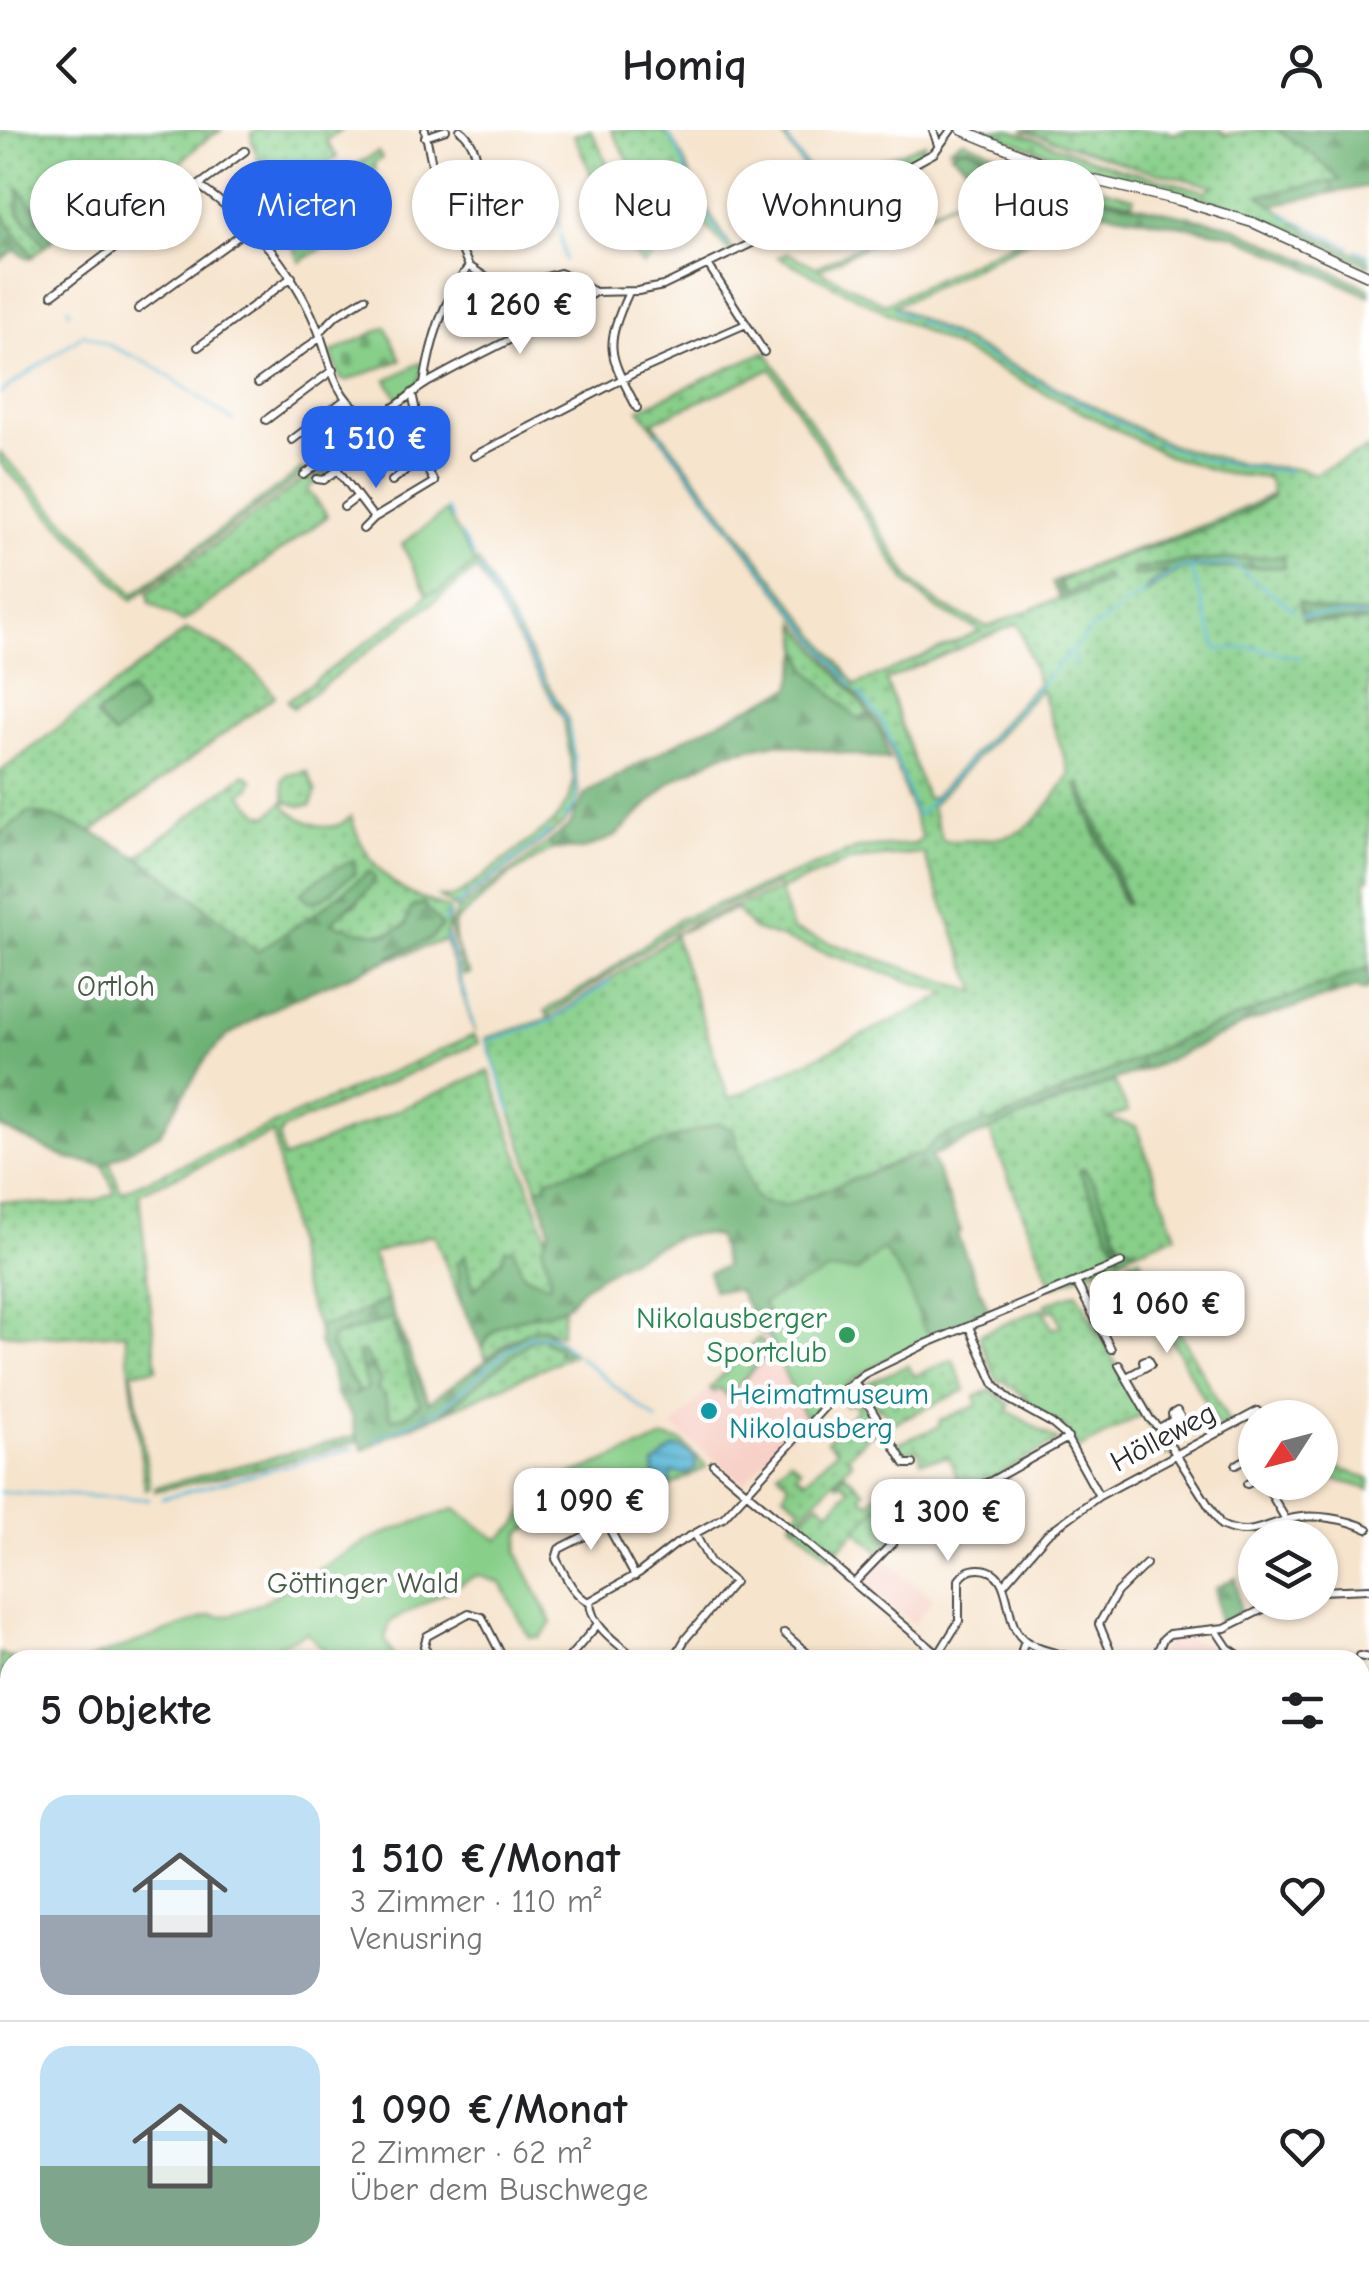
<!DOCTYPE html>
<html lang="de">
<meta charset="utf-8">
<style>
:root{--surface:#fff;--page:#f6f6f6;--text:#202124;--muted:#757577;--line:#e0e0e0;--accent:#2563eb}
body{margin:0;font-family:"Comic Neue",sans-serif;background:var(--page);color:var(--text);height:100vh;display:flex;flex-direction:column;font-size:38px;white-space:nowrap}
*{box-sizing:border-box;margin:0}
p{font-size:32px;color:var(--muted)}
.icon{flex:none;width:55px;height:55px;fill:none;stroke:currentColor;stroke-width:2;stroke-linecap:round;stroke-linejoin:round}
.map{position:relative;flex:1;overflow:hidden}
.details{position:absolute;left:0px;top:1520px;width:1370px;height:640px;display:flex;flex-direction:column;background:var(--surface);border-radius:30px 30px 0 0;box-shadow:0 2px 8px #0004}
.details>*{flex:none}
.banner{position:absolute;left:30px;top:30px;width:1310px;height:90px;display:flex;gap:20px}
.needle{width:65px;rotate:234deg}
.buttons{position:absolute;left:1238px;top:1270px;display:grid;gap:20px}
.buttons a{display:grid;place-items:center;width:100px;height:100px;border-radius:50%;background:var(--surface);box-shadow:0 2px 8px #0004;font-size:50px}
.price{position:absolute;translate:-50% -85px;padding:0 22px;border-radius:20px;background:#fff;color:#222;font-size:32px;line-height:65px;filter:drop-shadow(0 2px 5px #0008)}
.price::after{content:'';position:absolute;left:50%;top:60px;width:30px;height:22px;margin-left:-15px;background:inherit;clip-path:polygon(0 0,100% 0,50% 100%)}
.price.active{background:var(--accent);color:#fff}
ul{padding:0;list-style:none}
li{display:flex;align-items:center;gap:30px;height:250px;padding:0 40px}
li+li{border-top:2px solid var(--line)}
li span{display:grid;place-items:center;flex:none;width:280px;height:200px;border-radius:30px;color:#555}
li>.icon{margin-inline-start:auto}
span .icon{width:120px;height:120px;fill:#fffc;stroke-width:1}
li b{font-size:42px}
h2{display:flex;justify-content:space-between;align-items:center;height:120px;padding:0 40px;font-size:42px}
.chip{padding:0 35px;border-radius:45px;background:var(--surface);box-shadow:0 2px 8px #0004;font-size:35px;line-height:90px}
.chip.active{background:var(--accent);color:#fff}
header{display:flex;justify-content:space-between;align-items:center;height:130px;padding:0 40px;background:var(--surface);font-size:45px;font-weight:800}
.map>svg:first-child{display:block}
.built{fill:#f7d1c7}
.industrial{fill:url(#industrial-furrows)}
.grass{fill:url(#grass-dots);stroke:#5a7d5a;stroke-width:2.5;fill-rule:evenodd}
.forest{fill:url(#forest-firs);stroke:#4c6e50;stroke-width:2.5}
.cemetery{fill:url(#cemetery-stones);stroke:#5a7d5a;stroke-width:2.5}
.green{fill:#88cf8a;stroke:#5a7d5a;stroke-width:2.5}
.water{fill:url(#water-rules);stroke:#427281;stroke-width:2.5}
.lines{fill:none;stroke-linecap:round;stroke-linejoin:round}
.stream{stroke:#59b8d7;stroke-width:2.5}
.minor-casing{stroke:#494743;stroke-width:10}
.major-casing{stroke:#494743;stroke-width:12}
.minor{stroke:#fff;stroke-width:6}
.major{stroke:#fff;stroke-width:9}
.leisure-dot{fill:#2e9e5b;stroke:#fff;stroke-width:4}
.culture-dot{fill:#0f9aa8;stroke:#fff;stroke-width:4}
.labels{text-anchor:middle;stroke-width:9;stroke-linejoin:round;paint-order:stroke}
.park-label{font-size:30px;fill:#475c48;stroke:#fff}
.leisure-label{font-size:30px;fill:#27864d;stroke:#fff;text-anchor:end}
.culture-label{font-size:30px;fill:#0d838f;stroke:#fff;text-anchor:start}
.street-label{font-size:30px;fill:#2b2b2b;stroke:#fff}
</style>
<header><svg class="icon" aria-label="back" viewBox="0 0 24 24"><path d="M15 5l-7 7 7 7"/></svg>Homiq<svg class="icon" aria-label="person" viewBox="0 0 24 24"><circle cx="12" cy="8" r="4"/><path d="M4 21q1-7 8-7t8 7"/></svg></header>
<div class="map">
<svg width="1369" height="2160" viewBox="0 0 1369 2160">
<defs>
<pattern id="industrial-furrows" width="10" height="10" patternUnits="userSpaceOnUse" patternTransform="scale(2.5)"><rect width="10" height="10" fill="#d2bfc0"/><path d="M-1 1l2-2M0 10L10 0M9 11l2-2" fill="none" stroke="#b4a4a5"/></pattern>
<pattern id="grass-dots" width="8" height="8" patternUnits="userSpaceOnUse" patternTransform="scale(2.5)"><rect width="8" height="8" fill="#88cf8a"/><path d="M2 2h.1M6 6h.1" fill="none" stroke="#6fa871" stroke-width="1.8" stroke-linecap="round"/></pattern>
<pattern id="forest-firs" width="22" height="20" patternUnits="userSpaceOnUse" patternTransform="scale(2.5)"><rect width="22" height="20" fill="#6eb276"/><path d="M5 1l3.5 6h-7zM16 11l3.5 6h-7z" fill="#5b9161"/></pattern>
<pattern id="cemetery-stones" width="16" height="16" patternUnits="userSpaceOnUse" patternTransform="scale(2.5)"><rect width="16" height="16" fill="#88cf8a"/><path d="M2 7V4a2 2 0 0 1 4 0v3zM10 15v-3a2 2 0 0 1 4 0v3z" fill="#6fa871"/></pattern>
<pattern id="water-rules" width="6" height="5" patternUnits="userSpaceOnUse" patternTransform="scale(2.5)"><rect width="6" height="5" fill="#59b8d7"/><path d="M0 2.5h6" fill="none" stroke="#4a96af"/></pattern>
</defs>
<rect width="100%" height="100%" fill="#fff"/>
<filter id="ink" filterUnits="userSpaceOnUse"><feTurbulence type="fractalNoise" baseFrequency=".01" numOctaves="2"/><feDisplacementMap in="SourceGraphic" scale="20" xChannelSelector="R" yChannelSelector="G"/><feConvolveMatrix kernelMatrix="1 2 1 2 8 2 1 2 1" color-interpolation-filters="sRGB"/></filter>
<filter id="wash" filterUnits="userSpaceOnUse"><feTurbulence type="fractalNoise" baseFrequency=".0048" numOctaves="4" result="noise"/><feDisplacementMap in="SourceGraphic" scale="40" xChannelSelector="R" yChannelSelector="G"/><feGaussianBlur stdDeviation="2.25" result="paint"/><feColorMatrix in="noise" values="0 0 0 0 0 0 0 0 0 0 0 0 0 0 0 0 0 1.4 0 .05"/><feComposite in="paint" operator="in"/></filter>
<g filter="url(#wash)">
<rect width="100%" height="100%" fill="#f6e4cd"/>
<path class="built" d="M768,1206L806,1290L743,1353L673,1297L757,1208Z
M881,1427L933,1469L914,1494L862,1453V1448Z
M1178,1506L1202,1513L1231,1528L1158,1530L1164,1515Z"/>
<path class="industrial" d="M69,34L84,55L60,72L45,50Z"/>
<path class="grass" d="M0,0H222C191,15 173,47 143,61C137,79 115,79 100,87L78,59L83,55L69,34L45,50L60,72L41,86L19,59L18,81L45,116L33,126L0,82Z
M257,0H342L326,11L337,27L272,68L252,12V3Z
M591,0L612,43L630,33L611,0H666L680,22L701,70L733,120L729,122L702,91L654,117L657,122L643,135L620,110L605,85L608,83L606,78L574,5Z
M779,0L820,54L925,13L917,29L828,73Z
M984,0H1011L1117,38L1205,61L1214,56L1138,38L1022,0H1168L1173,4L1187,0H1220L1225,5C1240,1 1260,0 1275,0C1295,5 1326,37 1341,51L1260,66L1310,102L1369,130V136L1300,103L1236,77L1077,36Z
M963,10L1041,42L1134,67L1132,73L1056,55L968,16L948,19Z
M378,22L382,28L374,33L375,43L348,58L353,81L360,87L350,91L346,104L300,132L277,81Z
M994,50L819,140L885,174L1083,78L1099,82L1073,89L895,176L1170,315L1244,335L1303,339L1314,344L1369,318V483L1330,482L1300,473L1319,492H1369V749L1365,750L1369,776V837L1178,910L990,994L945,1006L924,1024L915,1025L785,1076L760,1072L753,1064L733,1000L546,1050L548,1056L537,1058L486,908L554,887L691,794L780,759L777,755L684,793L548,886L545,881L599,848L679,789L859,718L914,714L922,709L887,610L877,591L639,279L766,221L912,451L942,476L988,497L1059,468L1061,471L1105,446L1066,464L1059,452L1096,434L1188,406L1273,367L1268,348L1226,344L1168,326L778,127L788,123L816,137ZM771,239L907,453L935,478L981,501L856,555L653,292ZM1282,426L1283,437L1181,439L1148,462L1149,455L1170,440L1134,447L1132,440L1178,432ZM1018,493L1038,553L940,660L932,668H926L886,550ZM1041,559L1070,644C1027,710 1020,709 943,711L931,676ZM1080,653L1115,735L1128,774H1123L1078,658ZM923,723L977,862L792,800L780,760L852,730ZM736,779L753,799L948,864L729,969L674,804Z
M0,322L134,464L302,339L304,343L132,470L0,333Z
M328,331L332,336L331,342L317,348L316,353L307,359L328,386L183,492L150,473L148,463L306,347L309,351L326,339L324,334Z
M478,431L568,590L579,664L574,681L561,696L455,778L439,767H452L460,764L553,693L569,670L574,651L564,590L477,439L293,578L287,571L420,473L427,464L439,461Z
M797,493L870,585L858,588L853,585L808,540L800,520Z
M187,500C226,518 250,530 275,566L92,702L55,687L29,682L0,705V642Z
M307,641L316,662L311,675L299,676L286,671L285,676C301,692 333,707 351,686C359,717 382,751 413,765C425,770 439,774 450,780L447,802L475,902L445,810L391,829L389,827L431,809L408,793C385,810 356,804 331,792L338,784L358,773L367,743L320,780L257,822L138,726L245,644L253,650L249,659L241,664L260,684L268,686L285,670L283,650L288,645Z
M549,712L553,719L510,745L455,792C452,807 460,832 470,844L463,845L450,796L457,781Z
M474,905L479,913L283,999L279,1007L283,1029L489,941L547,1108L542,1116L550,1144L549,1156L524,1145L513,1119L474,1162L459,1131L460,1171L434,1104L372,1124L388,1170L336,1193L317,1196L299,1147L273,1003L139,1063L157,1239L132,1242L150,1357L145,1359L125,1203L59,1207L0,1203V1071C39,1074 79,1081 115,1063L103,1035L109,1030L121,1062Z
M1114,951L1128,981L1108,989L1136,996L1176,1105L1137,1120L1122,1115L1084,1039L1080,1040L1120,1128L1053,1157L989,1000Z
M1139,1127L1229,1292L1219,1298L1129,1131Z
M1077,1162L1123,1247L1159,1302L1156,1305L1164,1321L1169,1319L1170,1324L1166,1326L1143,1284L1079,1319L1064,1296L1026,1274L1028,1269L1007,1254L1006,1250L999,1252L996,1248L980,1210V1204L1043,1178L1052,1199L1061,1196L1055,1180L1048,1181L1046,1174Z
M564,1177L561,1205L543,1197L512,1209L486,1229L482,1219C493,1188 536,1183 564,1177Z
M395,1188L398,1194L393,1196L421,1274L406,1285L391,1289L384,1265L377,1259L376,1241L357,1224L368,1259L349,1268L330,1216V1208Z
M533,1208H546L559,1219V1224L569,1220L574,1224L441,1284Z
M953,1230L965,1260L892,1294L881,1277L877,1279L865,1254L908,1235L914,1246Z
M992,1260L1010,1275L1007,1280L1058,1311L988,1350L962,1360L949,1327L921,1331L919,1320L903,1321L897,1314L936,1298L940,1295L939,1291L978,1275L975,1266Z
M853,1264L857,1265L879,1304L877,1306L871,1302L848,1327L852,1332L792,1395L791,1390L801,1377L784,1364L789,1353L778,1342L790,1329L801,1339L797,1344L806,1350L837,1320L827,1311L857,1280L851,1271L846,1276L844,1273Z
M356,1306L359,1311L268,1336L155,1361L156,1357Z
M1320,1315L1337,1338L1369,1348V1360C1338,1346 1320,1360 1320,1315Z
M845,1343L865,1362L861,1366L869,1373L891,1351L897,1357L908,1346L910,1349L830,1427L795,1396L819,1372L829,1381L850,1359L842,1352L839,1355L836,1352Z
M1158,2150H1334L1327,2160H1160Z"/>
<path class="forest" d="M1277,0H1369V56L1271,75L1259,65L1340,50L1313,25Z
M960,18H968L1071,62L1229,95L1369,158V166L1234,105L1083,78L1025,51L995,52L1007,43L985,32L970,39L951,23Z
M19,58L40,86L59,72L67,82L58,89L59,104L45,116L18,81Z
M0,82L33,126L29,129L15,120L0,130Z
M1272,364C1248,393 1141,419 1102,432C1087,437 1073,445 1059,452L1066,464L1106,445L1109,451L1061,471L1052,453C1124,418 1202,402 1272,364Z
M1283,426L1284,437L1181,439L1148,462L1145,459L1168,441L1133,447L1132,440L1178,432Z
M1299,471C1317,484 1347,482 1369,483V492L1303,490Z
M800,520L808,540L853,585L858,588L870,585L883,607L889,630L776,613L722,624L671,652L616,706L582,720L553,719L549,712L570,695L585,664L689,606L791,558Z
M130,560L145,580L114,606L95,586Z
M1080,652L1115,735L1128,774L1126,775L1078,657Z
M29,682C118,699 191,763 257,822L320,780L367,743L371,742L375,749C362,774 344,774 332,793L342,797L347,795L351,800L387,805L405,796L411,778L423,773L442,796L431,809L390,826L391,829L287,871L227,906L206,928L160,1003L103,1035L68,1029L0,997V705Z
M354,730L355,744C338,751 329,773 309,771L300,763L322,746Z
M1369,837V859L1361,861L1356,858L1252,891L1157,935L1056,972L931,1026L961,1101L957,1105L988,1178L986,1184L931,1208L921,1194L901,1145L858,1141L840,1143L763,1173L771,1191L765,1195L762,1204L738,1160H713L709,1142L725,1137L717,1107C709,1105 702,1103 694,1104C672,1105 602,1143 583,1158C577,1162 573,1170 567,1175C543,1192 496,1179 482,1219L460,1171L458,1132L465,1126L474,1161L502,1130L505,1119H513L524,1145L549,1155L550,1144L542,1116L550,1099L537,1058L547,1056L546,1050L719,993L733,1000L753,1064L761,1072L785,1076L916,1025L924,1024C933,1004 960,1001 980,995L983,989L991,994L1178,910Z
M1084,1038L1095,1054L1119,1112L1137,1120L1120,1128L1079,1041Z
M388,1170L395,1188L331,1207L330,1216L358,1260L353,1266L368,1258L357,1224L363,1221L381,1251L377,1259L384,1265L392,1289L406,1285L420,1274L393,1195L398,1194L428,1272L528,1201L543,1197L569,1220L558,1225L559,1219L545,1212V1208L533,1209L441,1284L388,1306L364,1320L356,1306L352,1286L336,1265L332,1243L318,1211L320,1209L317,1196L336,1193Z
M1236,1448L1240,1484L1219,1494L1215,1458Z
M1362,1935L1369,1938V2081H1361Z"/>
<path class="cemetery" d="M386,197L401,230L346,251L341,249L331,223Z"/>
<path class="green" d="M420,233L423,236L418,254L398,269L387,250Z
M446,381L475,433L439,461L427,464L402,414Z
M883,1119L907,1154L921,1194L931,1208C879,1230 847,1251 806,1290L768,1206L762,1204L765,1195L771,1191L763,1173L828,1141H858Z
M758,1208L771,1220L728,1266L719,1258L714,1262L710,1258Z
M664,1308L681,1311L707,1337L619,1382L608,1358L521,1402L517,1422L552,1493L540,1507H529L501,1453L477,1445L390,1492L385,1509L395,1530H333L307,1502L248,1530H87L211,1485C241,1496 334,1427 366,1412C393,1398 425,1390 455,1379L498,1410L517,1394L527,1376L550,1358L548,1354Z
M908,1346L926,1372L880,1423L856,1400Z
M0,1523L15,1530H10V1620L0,1623V1545L5,1543L0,1541Z
M0,2005L10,2008V2074L0,2072Z
M81,2150H199L222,2160H85Z
M557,2150H915L884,2160H529Z
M952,2150H1148L1151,2160H949Z"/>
<path class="water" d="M675,1317L682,1318L695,1327L696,1338L686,1344L672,1342L671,1352L663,1355L654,1346V1334Z"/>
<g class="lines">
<path class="stream" d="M666,0L679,22L696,69L727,115
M781,0L783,3
M786,7L826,68
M537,41L542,51
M549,63L560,98
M1282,84L1350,117
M560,104L565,130
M1356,120L1369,126
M68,177L69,182
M895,179L911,187
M916,190L1022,244
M1027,246L1095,280
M0,263L84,204L151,234L233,291
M1099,282L1149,309
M658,302L852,556
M1154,311C1196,332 1243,338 1289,341
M447,379L453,390
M461,404L474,427
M480,438L506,485
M1191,438L1217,519L1256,518L1300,528
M1121,478L1179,438L1233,434L1294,480
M1302,485L1369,486
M510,491L517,503
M519,508L546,555
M1074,538V525
M549,561L557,574
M859,562L885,595L915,683L919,685L1092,499L1118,481
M560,580L566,590
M568,594L573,620
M574,624L576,650
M565,689L576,673L577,654
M456,776L550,702
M444,793L450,781
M446,805L474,897
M511,982L486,911L553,890L610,851
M578,1226L657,1291
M375,1310L443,1277L510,1218L528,1207L550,1206L572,1221
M0,1362L149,1369
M162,1368L353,1318"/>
</g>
</g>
<g filter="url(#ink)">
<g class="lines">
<defs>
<path id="minor" d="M425,0L440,74L469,136L494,153L508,158L560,143L595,162L638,161L663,156L903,40L934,23L951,0
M933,0L938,15
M425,7L446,0
M198,55C255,95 297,142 321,208C329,230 336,269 360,280C369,284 380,284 389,280C403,273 414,260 427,253C483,221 541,197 595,162
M437,58L459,51L476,36C479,24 469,6 460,0
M709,136L764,222
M629,162C603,219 609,224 637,278
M52,165L245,21
M138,179L251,97
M319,203L337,185L365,168
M198,217L292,147
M258,253L321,207
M424,254C431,210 442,172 469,136
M266,290L333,240
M371,295L397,335
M292,310L346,269
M349,311L377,347
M474,326L632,244L746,194
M328,327L374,388L434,352L413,312L415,277L412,263
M304,345L372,294L373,283
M317,349L324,350L338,340
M392,351L420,329
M344,377L357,367
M363,399L374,388
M1076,1152L1111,1219
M1098,1193L1122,1180L1120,1175L1115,1178L1116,1184
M969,1197L995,1255L1010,1270L1051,1293L1065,1305L1099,1366
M1119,1235L1150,1289L1159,1298L1221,1395C1249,1409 1264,1395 1290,1389C1312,1383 1348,1389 1368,1399
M1127,1247L1151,1234L1148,1229L1143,1231L1144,1237
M854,1251L905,1334H913
M1250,1285L1255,1294
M1159,1298L1180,1286L1177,1281L1172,1284L1173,1290
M1255,1324L1250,1327L1255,1336
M713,1334L945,1530
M1236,1335L1250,1327
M1264,1352L1286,1390
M1247,1354L1255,1350
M854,1453L930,1374L989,1352L1068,1308
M1003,1455L1047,1404L1099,1366L1258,1281
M1320,1461L1369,1459
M590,1473C572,1464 566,1446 556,1429L559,1419L604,1396L609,1398L635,1446
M1216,1500L1228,1518L1246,1530
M784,1503L815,1530
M1359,1526L1369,1528
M431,1530L424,1516L427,1506L469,1483L482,1487L504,1530
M567,1530L598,1494
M638,1530C620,1515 590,1497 590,1471L639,1443L676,1414L723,1388L830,1271L864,1244L928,1213L1121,1133
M673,1530L686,1508L734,1452L710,1432L695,1404
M935,1530L959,1491V1450C964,1443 969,1439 979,1439C1015,1439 1002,1490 1022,1508C1037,1522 1064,1524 1082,1530
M1025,1530L1022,1520L1025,1511
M1114,1530L1099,1494L1117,1462L1146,1434
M1154,1530L1163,1509L1169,1504L1225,1498L1277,1472
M1360,1586L1369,1588
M1360,1693L1369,1700
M1360,1916V1931
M461,2150L473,2160
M411,2160L419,2150
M475,2160L483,2150"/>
<path id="major" d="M962,0L1071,45L1178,70L1254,93L1369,146"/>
</defs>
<use href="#minor" class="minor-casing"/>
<use href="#major" class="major-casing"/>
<use href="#minor" class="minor"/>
<use href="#major" class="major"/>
</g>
</g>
<circle class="leisure-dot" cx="847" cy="1205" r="10"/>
<circle class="culture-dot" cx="709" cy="1281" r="10"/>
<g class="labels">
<g class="park-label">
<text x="116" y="866">Ortloh</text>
<text x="363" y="1463">Göttinger Wald</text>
</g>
<g class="leisure-label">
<text x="827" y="1198">Nikolausberger<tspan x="827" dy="34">Sportclub</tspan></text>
</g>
<g class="culture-label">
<text x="729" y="1274">Heimatmuseum<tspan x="729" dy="34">Nikolausberg</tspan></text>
</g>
<g class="street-label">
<text transform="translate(1163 1307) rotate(-28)" y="10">Hölleweg</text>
</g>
</g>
</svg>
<div class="buttons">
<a><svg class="needle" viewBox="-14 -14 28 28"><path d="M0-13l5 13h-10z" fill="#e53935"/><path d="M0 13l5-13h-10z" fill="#757577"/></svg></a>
<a><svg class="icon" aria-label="layers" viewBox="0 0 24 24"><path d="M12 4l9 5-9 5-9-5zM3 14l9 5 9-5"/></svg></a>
</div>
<b class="price" style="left:520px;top:227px">1 260 €</b>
<b class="price active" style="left:376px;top:361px">1 510 €</b>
<b class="price" style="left:1167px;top:1226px">1 060 €</b>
<b class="price" style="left:591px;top:1423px">1 090 €</b>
<b class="price" style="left:948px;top:1434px">1 300 €</b>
<div class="banner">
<a class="chip">Kaufen</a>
<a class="chip active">Mieten</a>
<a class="chip">Filter</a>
<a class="chip">Neu</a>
<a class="chip">Wohnung</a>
<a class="chip">Haus</a>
</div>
<section class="details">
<h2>5 Objekte<svg class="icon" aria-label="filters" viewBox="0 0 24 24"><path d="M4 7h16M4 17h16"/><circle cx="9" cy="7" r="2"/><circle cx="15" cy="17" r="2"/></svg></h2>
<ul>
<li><span style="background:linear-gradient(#bfe0f5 60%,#9aa5b1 0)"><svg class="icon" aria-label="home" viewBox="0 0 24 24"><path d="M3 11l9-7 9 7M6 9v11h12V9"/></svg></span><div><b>1 510 €/Monat</b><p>3 Zimmer · 110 m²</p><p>Venusring</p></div><svg class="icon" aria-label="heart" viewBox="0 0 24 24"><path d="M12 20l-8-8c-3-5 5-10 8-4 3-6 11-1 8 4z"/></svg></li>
<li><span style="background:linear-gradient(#bfe0f5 60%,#7fa58c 0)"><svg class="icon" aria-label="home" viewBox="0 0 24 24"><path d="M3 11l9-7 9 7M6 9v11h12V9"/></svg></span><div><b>1 090 €/Monat</b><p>2 Zimmer · 62 m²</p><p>Über dem Buschwege</p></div><svg class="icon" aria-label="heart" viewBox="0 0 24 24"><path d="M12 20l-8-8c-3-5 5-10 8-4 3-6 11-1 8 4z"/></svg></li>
</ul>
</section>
</div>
